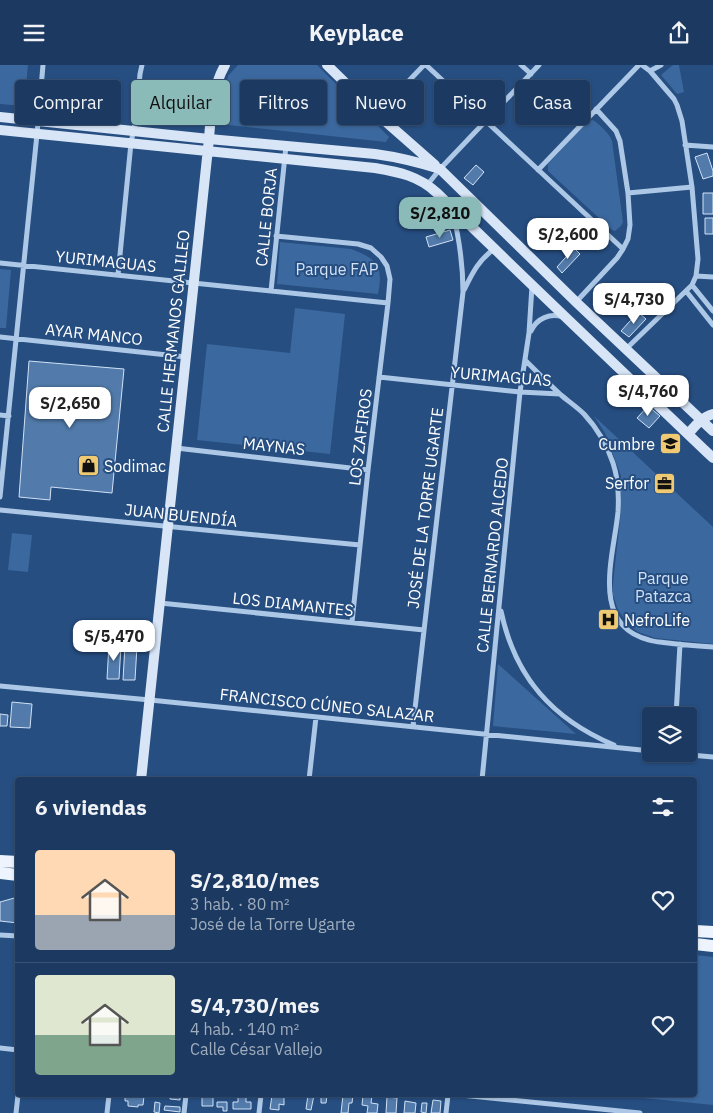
<!DOCTYPE html>
<html lang="es">
<meta charset="utf-8">
<style>
:root{--surface:#1c3a61;--page:#29456a;--text:#f1f3f6;--muted:#a0adbd;--line:#3a5476;--accent:#8bbbb9}
body{margin:0;font-family:"IBM Plex Sans",sans-serif;background:var(--page);color:var(--text);height:100vh;display:flex;flex-direction:column;font-size:19px;white-space:nowrap}
*{box-sizing:border-box;margin:0}
p{font-size:16px;color:var(--muted)}
.icon{flex:none;width:28px;height:28px;fill:none;stroke:currentColor;stroke-width:2;stroke-linecap:round;stroke-linejoin:round}
.map{position:relative;flex:1;overflow:hidden}
.sheet{position:absolute;left:15px;top:712px;width:682px;height:320px;display:flex;flex-direction:column;background:var(--surface);border-radius:5px;box-shadow:0 1px 4px #0004,0 0 0 1px var(--line)}
.sheet>*{flex:none}
.banner{position:absolute;left:15px;top:15px;width:684px;height:45px;display:flex;gap:10px}
.controls{position:absolute;left:642px;top:642px;display:grid;gap:10px}
.controls a{display:grid;place-items:center;width:55px;height:55px;border-radius:5px;background:var(--surface);box-shadow:0 1px 4px #0004,0 0 0 1px var(--line);font-size:25px}
.price{position:absolute;translate:-50% -42px;padding:0 11px;border-radius:10px;background:#fff;color:#222;font-size:16px;line-height:32px;filter:drop-shadow(0 1px 2px #0008)}
.price::after{content:'';position:absolute;left:50%;top:30px;width:15px;height:11px;margin-left:-8px;background:inherit;clip-path:polygon(0 0,100% 0,50% 100%)}
.price.active{background:var(--accent);color:#111}
ul{padding:0;list-style:none}
li{display:flex;align-items:center;gap:15px;height:125px;padding:0 20px}
li+li{border-top:1px solid var(--line)}
li span{display:grid;place-items:center;flex:none;width:140px;height:100px;border-radius:5px;color:#555}
li>.icon{margin-inline-start:auto}
span .icon{width:60px;height:60px;fill:#fffc;stroke-width:1}
li b{font-size:21px}
h2{display:flex;justify-content:space-between;align-items:center;height:60px;padding:0 20px;font-size:21px}
.tag{padding:0 18px;border-radius:5px;background:var(--surface);box-shadow:0 1px 4px #0004,0 0 0 1px var(--line);font-size:18px;line-height:45px}
.tag.active{background:var(--accent);color:#111}
header{display:flex;justify-content:space-between;align-items:center;height:65px;padding:0 20px;background:var(--surface);font-size:22px;font-weight:800}
.map>svg:first-child{display:block}
.green{fill:#3b689e}
.building{fill:#527bab;stroke:#d1e1f5}
.lines{fill:none;stroke-linecap:round;stroke-linejoin:round}
.street{stroke:#adc8e6;stroke-width:5}
.secondary{stroke:#d7e5f6;stroke-width:10}
.primary{stroke:#eef4fd;stroke-width:12}
.labels{text-anchor:middle;stroke-width:4;stroke-linejoin:round;paint-order:stroke}
.street-label{font-size:16px;fill:#fff;stroke:#264e81}
.park-label{font-size:16px;fill:#d1e1f5;stroke:#264e81}
.poi-label{font-size:16px;fill:#fff;stroke:#264e81;text-anchor:end}
</style>
<header><svg class="icon" aria-label="menu" viewBox="0 0 24 24"><path d="M4 6h16M4 12h16M4 18h16"/></svg>Keyplace<svg class="icon" aria-label="share" viewBox="0 0 24 24"><path d="M12 15V3M7 8l5-5 5 5M5 13v7h14v-7"/></svg></header>
<div class="map">
<svg width="713" height="1048" viewBox="0 0 713 1048">
<rect width="100%" height="100%" fill="#264e81"/>
<path class="green" d="M0,0H28L24,41L0,39Z
M238,0H317L389,72L386,77L219,59L228,11Z
M673,0H679L684,27L677,29L661,10Z
M593,55C600,60 609,68 612,76L623,157L621,161L615,166L612,165L548,106V99L588,56Z
M280,177L351,184C376,193 384,201 378,229L277,219Z
M0,204L11,205L6,263H0Z
M295,243L345,249L330,389L197,375L207,279L290,288Z
M594,351L713,462V579L655,573L638,567L628,559L618,545L613,530V518L621,446V411L605,368Z
M12,468L32,470L28,507L8,505Z
M498,599L576,669L493,661Z
M695,890L713,892V1040L614,1030H695Z"/>
<path class="building" d="M163,31L174,32L173,56L161,55Z
M707,88L713,106V111L703,114L695,92Z
M476,100L484,107L473,120L464,113Z
M703,128H713V149H703Z
M705,153H713V169H705Z
M450,165L453,175L429,182L426,172Z
M574,183L580,189L562,208L557,202Z
M638,247L646,254L629,272L621,266Z
M29,296L124,304L112,428L51,422L50,435L19,432Z
M648,341L660,351L649,363L637,353Z
M109,579L121,580L119,614H107Z
M125,580L137,581L135,615H123Z
M12,637L32,639L30,663L10,662Z
M0,649L8,650L7,661H0Z
M18,832V858L0,856V837Z
M125,1030H137V1031H144L143,1040H138V1042L128,1041V1036H125Z
M170,1030H182V1032H180V1035L170,1034Z
M238,1030H246V1037H251V1044H233V1037H238Z
M272,1030L284,1031V1040L279,1039V1045L270,1044Z
M308,1030H314L311,1045L306,1044Z
M321,1030H327L326,1038H321Z
M343,1030H353L352,1038H349L348,1048H341Z
M363,1030L372,1031L371,1038L378,1039L377,1048H367L368,1041L362,1040Z
M202,1032H213V1041H202Z
M387,1032L397,1033L396,1048H386Z
M433,1035L441,1036L440,1048H431Z
M405,1036L416,1038L415,1048H404Z
M155,1037L160,1038L159,1048L154,1047Z
M217,1037H227V1046H223V1042H217Z
M422,1038H427L426,1048L421,1047Z
M165,1041L180,1042V1047L164,1045Z"/>
<g class="lines">
<path class="street" d="M426,0L623,184
M521,0L531,9
M650,6L661,0
M377,49L424,0
M685,80L713,82
M538,105L639,0
M428,119L440,104L539,0
M628,128L692,122
M276,171L358,179L371,183L381,192L387,201L390,214L388,238L368,405L352,557
M0,198L388,238
M118,210L131,78L136,53L140,9L142,0
M696,211L713,212
M692,220L713,246
M464,225C473,207 478,196 494,184
M271,226L286,81
M686,226L713,260
M576,237L617,193L623,184L628,174L630,160L628,128L620,76L616,66L596,44
M531,266C537,253 550,248 563,252
M0,272L186,292
M626,284L692,220L696,211L698,194L692,122L682,56L677,40L674,34L650,6L642,0
M525,295C537,307 549,319 561,330C568,336 577,342 584,349C597,363 607,380 613,398C618,413 619,431 618,447C614,490 589,560 649,575C655,577 661,577 668,578C683,580 698,581 713,582
M379,312L520,327L560,329
M0,350L9,351
M176,383L368,405
M0,432L37,69L43,0
M0,445L360,480
M160,538L424,565
M501,546C515,612 552,654 614,680
M0,621L150,635L651,686
M676,651L680,579
M413,661L463,227C463,199 459,172 452,144
M679,689L713,692
M309,715L316,652
M482,715L520,327L529,268L532,221
M0,870L18,871
M0,983L18,985
M461,1030L640,1048
M16,1048L18,1030
M107,1048L109,1030
M184,1048L186,1030
M259,1048L261,1030
M446,1048L448,1030"/>
<path class="secondary" d="M327,0L377,49L435,100
M0,52L209,74L375,89C397,92 418,97 440,104L577,238L713,366
M0,65L375,103C399,107 419,111 437,128C528,217 621,305 713,393
M688,369C696,360 702,352 713,349
M141,715L209,74C211,48 212,23 225,0"/>
<path class="primary" d="M0,796L18,797
M0,808L18,810
M695,866L713,867
M695,879L713,881"/>
</g>
<defs>
<symbol id="school-square" viewBox="-11 -11 22 22"><rect x="-9" y="-9" width="18" height="18" rx="4" fill="#efca72" stroke="#264e81"/><path d="M0-5L7-2L0 1L-7-2ZM-4 1L0 2.5L4 1V4Q0 6-4 4Z" fill="#111"/></symbol>
<symbol id="shop-square" viewBox="-11 -11 22 22"><rect x="-9" y="-9" width="18" height="18" rx="4" fill="#efca72" stroke="#264e81"/><path d="M-5-2.5h2.3a2.7 3.5 0 0 1 5.4 0H5L5.5 6h-11ZM-1.5-2.5h3a1.5 2.3 0 0 0-3 0Z" fill="#111"/></symbol>
<symbol id="office-square" viewBox="-11 -11 22 22"><rect x="-9" y="-9" width="18" height="18" rx="4" fill="#efca72" stroke="#264e81"/><path d="M-6-3h4V-5.5h4V-3h4V5H-6ZM-1-4.5V-3h2v-1.5ZM-6 0V1H6V0Z" fill="#111"/></symbol>
<symbol id="hospital-square" viewBox="-11 -11 22 22"><rect x="-9" y="-9" width="18" height="18" rx="4" fill="#efca72" stroke="#264e81"/><path d="M-5-5h3v3.5h4V-5h3V5h-3V1.5h-4V5h-3Z" fill="#111"/></symbol>
</defs>
<g fill-rule="evenodd">
<use href="#school-square" x="658" y="366" width="25" height="25"/>
<use href="#shop-square" x="76" y="388" width="25" height="25"/>
<use href="#office-square" x="652" y="406" width="25" height="25"/>
<use href="#hospital-square" x="596" y="542" width="25" height="25"/>
</g>
<g class="labels">
<g class="street-label">
<text transform="translate(266 152) rotate(-84)" y="6">CALLE BORJA</text>
<text transform="translate(106 196) rotate(6)" y="6">YURIMAGUAS</text>
<text transform="translate(173 266) rotate(-84)" y="6">CALLE HERMANOS GALILEO</text>
<text transform="translate(94 269) rotate(6)" y="6">AYAR MANCO</text>
<text transform="translate(501 311) rotate(5)" y="6">YURIMAGUAS</text>
<text transform="translate(360 372) rotate(-83)" y="6">LOS ZAFIROS</text>
<text transform="translate(274 381) rotate(6)" y="6">MAYNAS</text>
<text transform="translate(425 443) rotate(-83)" y="6">JOSÉ DE LA TORRE UGARTE</text>
<text transform="translate(181 450) rotate(6)" y="6">JUAN BUENDÍA</text>
<text transform="translate(492 490) rotate(-84)" y="6">CALLE BERNARDO ALCEDO</text>
<text transform="translate(293 539) rotate(6)" y="6">LOS DIAMANTES</text>
<text transform="translate(327 640) rotate(6)" y="6">FRANCISCO CÚNEO SALAZAR</text>
</g>
<g class="park-label">
<text x="337" y="210">Parque FAP</text>
<text x="663" y="519">Parque<tspan x="663" dy="18">Patazca</tspan></text>
</g>
<g class="poi-label">
<text x="655" y="385">Cumbre</text>
<text x="104" y="407" text-anchor="start">Sodimac</text>
<text x="649" y="424">Serfor</text>
<text x="624" y="561" text-anchor="start">NefroLife</text>
</g>
</g>
</svg>
<div class="controls">
<a><svg class="icon" aria-label="layers" viewBox="0 0 24 24"><path d="M12 4l9 5-9 5-9-5zM3 14l9 5 9-5"/></svg></a>
</div>
<b class="price active" style="left:440px;top:174px">S/2,810</b>
<b class="price" style="left:568px;top:195px">S/2,600</b>
<b class="price" style="left:634px;top:260px">S/4,730</b>
<b class="price" style="left:648px;top:352px">S/4,760</b>
<b class="price" style="left:70px;top:364px">S/2,650</b>
<b class="price" style="left:114px;top:597px">S/5,470</b>
<div class="banner">
<a class="tag">Comprar</a>
<a class="tag active">Alquilar</a>
<a class="tag">Filtros</a>
<a class="tag">Nuevo</a>
<a class="tag">Piso</a>
<a class="tag">Casa</a>
</div>
<section class="sheet">
<h2>6 viviendas<svg class="icon" aria-label="filters" viewBox="0 0 24 24"><path d="M4 7h16M4 17h16"/><circle cx="9" cy="7" r="2"/><circle cx="15" cy="17" r="2"/></svg></h2>
<ul>
<li><span style="background:linear-gradient(#ffd9b3 65%,#9aa5b1 0)"><svg class="icon" aria-label="home" viewBox="0 0 24 24"><path d="M3 11l9-7 9 7M6 9v11h12V9"/></svg></span><div><b>S/2,810/mes</b><p>3 hab. · 80 m²</p><p>José de la Torre Ugarte</p></div><svg class="icon" aria-label="heart" viewBox="0 0 24 24"><path d="M12 20l-8-8c-3-5 5-10 8-4 3-6 11-1 8 4z"/></svg></li>
<li><span style="background:linear-gradient(#dfe7d0 60%,#7fa58c 0)"><svg class="icon" aria-label="home" viewBox="0 0 24 24"><path d="M3 11l9-7 9 7M6 9v11h12V9"/></svg></span><div><b>S/4,730/mes</b><p>4 hab. · 140 m²</p><p>Calle César Vallejo</p></div><svg class="icon" aria-label="heart" viewBox="0 0 24 24"><path d="M12 20l-8-8c-3-5 5-10 8-4 3-6 11-1 8 4z"/></svg></li>
</ul>
</section>
</div>
